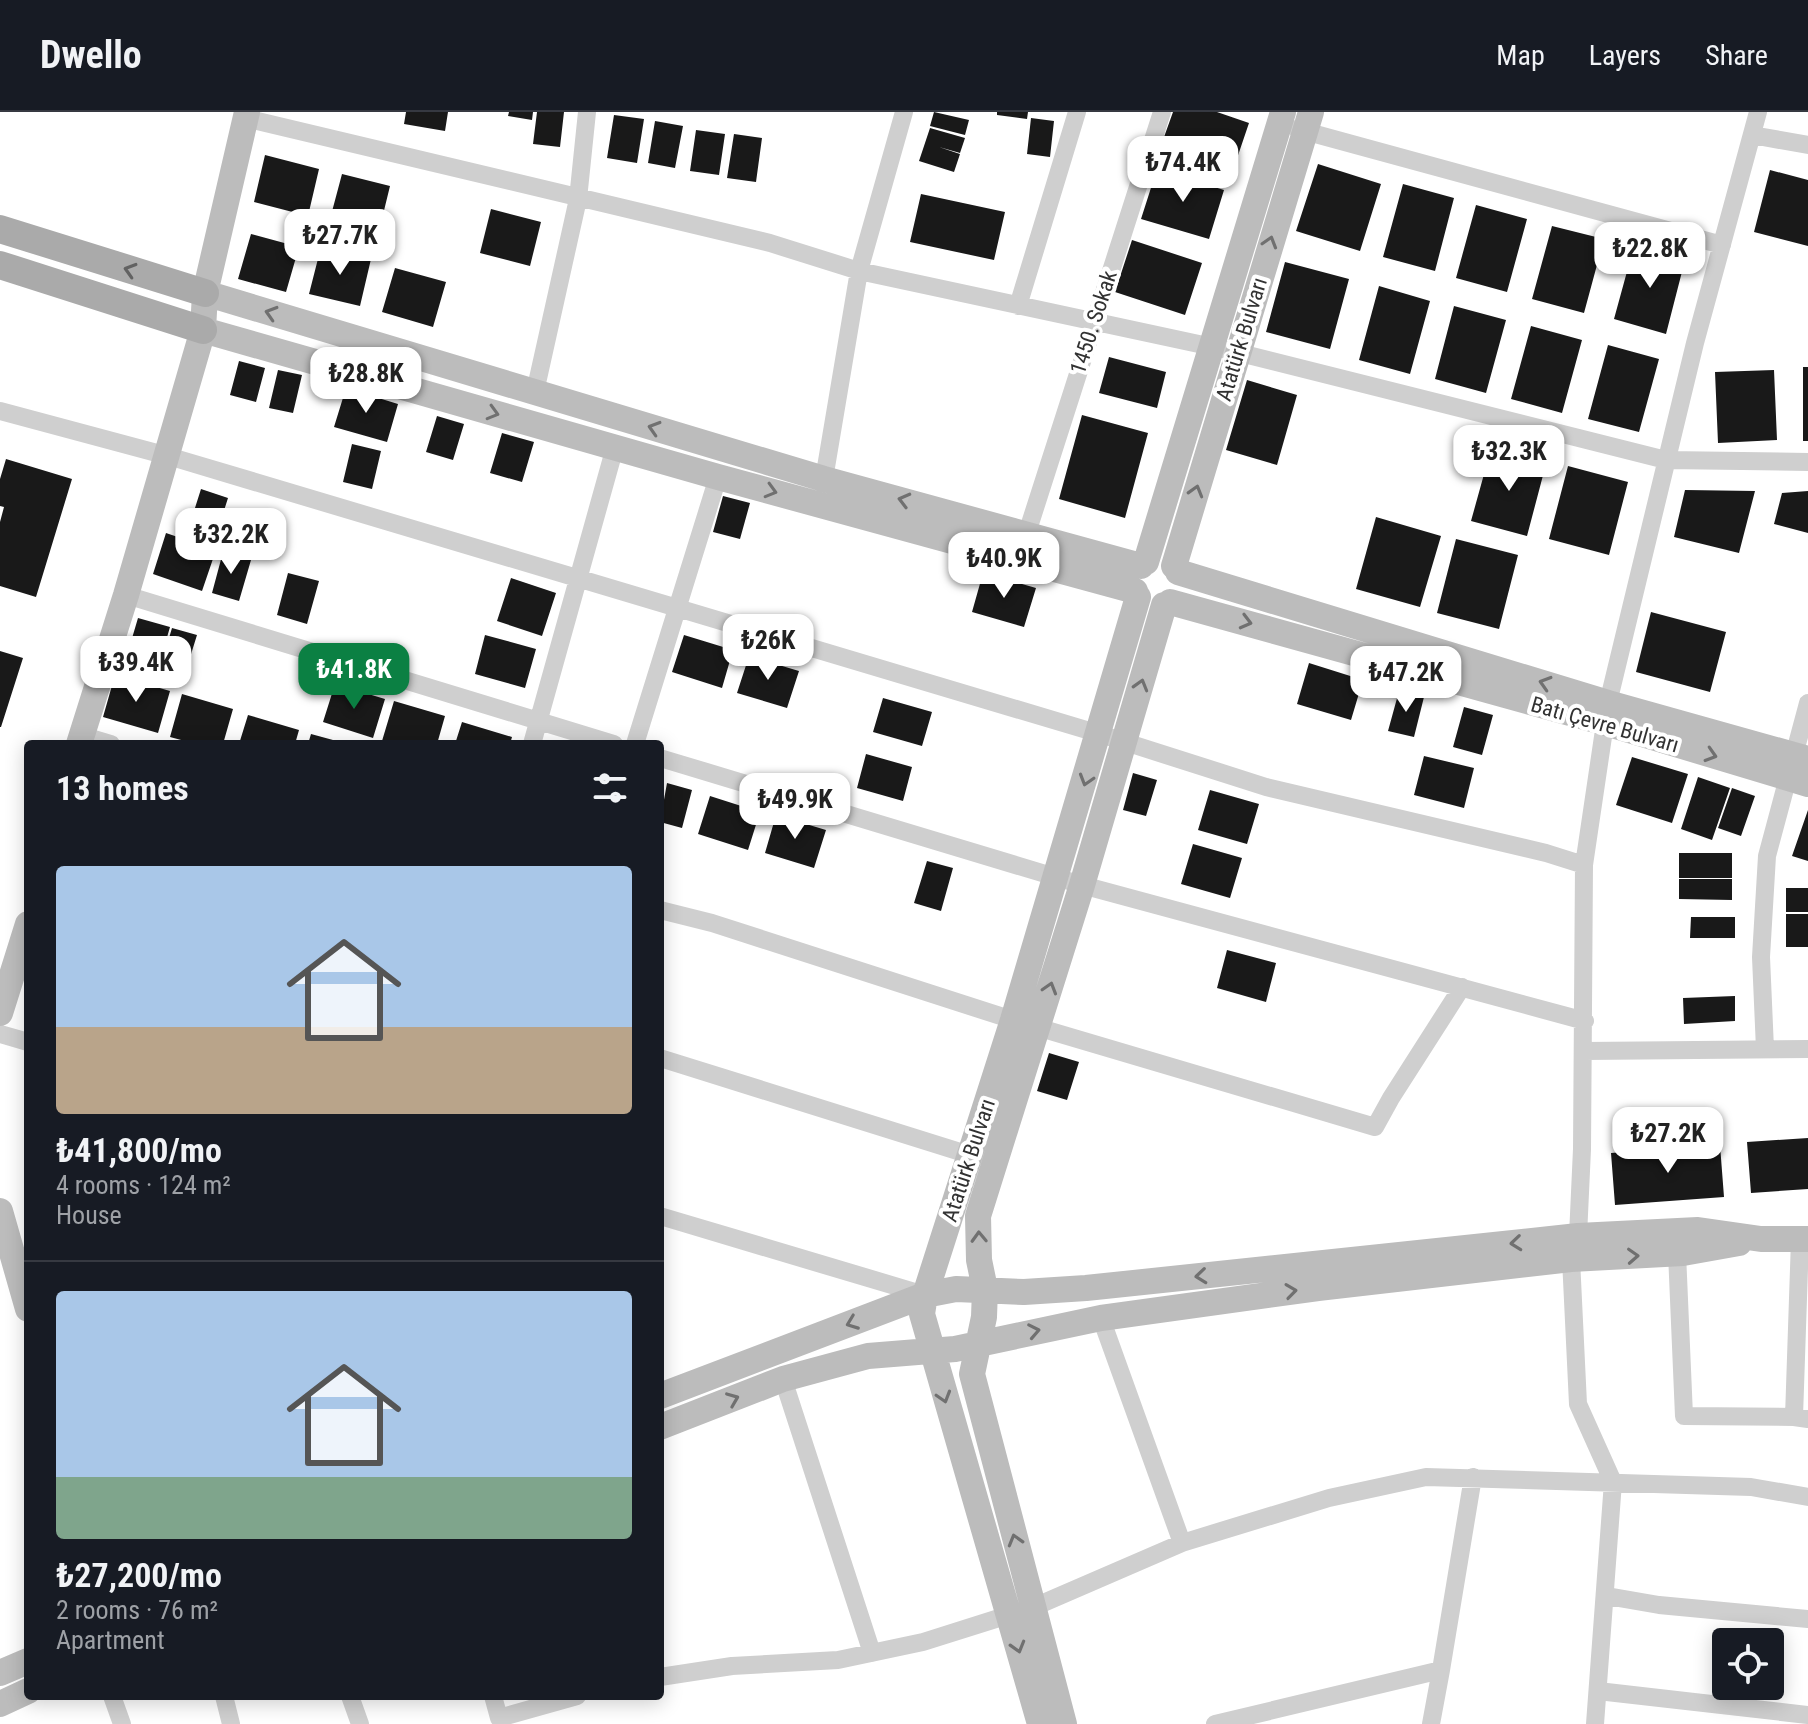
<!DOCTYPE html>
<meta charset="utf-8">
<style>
:root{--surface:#171b24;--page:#242831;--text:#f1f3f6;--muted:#9ea1a6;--line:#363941;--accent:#0b8043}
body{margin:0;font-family:"Roboto Condensed",sans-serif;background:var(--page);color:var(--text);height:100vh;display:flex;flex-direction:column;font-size:30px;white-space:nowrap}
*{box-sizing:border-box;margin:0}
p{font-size:26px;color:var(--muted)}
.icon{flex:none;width:44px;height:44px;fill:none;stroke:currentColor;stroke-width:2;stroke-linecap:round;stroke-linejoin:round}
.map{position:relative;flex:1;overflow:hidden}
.drawer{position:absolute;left:24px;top:628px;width:640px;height:960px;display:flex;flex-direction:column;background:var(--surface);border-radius:8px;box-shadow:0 4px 20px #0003}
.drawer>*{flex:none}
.buttons{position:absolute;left:1712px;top:1516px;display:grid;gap:16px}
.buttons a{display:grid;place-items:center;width:72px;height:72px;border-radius:8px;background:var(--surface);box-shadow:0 4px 20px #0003;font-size:40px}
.price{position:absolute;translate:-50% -68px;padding:0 18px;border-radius:16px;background:#fff;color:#222;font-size:26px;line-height:52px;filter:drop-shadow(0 2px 4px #0008)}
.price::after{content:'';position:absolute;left:50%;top:48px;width:24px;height:18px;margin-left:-12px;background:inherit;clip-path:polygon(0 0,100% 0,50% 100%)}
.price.current{background:var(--accent);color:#fff}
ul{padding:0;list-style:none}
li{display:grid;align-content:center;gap:16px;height:424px;padding:0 32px}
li+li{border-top:2px solid var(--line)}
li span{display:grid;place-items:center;height:248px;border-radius:8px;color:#555}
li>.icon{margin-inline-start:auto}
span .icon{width:144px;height:144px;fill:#fffc;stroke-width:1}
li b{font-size:34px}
h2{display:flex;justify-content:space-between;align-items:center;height:96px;padding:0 32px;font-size:34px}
header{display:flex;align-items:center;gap:48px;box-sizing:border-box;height:112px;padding:0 40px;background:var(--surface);border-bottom:2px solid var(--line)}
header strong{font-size:38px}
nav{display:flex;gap:44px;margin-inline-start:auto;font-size:28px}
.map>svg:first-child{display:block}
.building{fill:#191919}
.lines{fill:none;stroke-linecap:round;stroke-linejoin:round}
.street{stroke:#cfcfcf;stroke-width:18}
.secondary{stroke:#bcbcbc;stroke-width:26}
.primary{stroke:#aaa;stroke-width:28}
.oneway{stroke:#707070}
.oneway2{stroke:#626262}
.labels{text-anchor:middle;stroke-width:8;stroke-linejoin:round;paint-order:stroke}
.street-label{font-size:22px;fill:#323232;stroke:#fff}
</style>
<header>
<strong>Dwello</strong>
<nav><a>Map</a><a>Layers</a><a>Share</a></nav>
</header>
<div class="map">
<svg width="1808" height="1612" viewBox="0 0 1808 1612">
<rect width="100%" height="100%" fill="#fff"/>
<path class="building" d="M406,0H448L445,19L404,12Z
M509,0H533L532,8L508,4Z
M537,0H564L560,35L533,32Z
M934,0L969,8L965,23L930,14Z
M997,0H1028L1027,7L997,3Z
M1173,0H1217L1249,11L1231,64L1159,39Z
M614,3L644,7L637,51L607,46Z
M1031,6L1054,9L1050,45L1027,42Z
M655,9L683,14L675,56L648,51Z
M930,16L965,26L960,41L939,35L960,42L954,60L919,49Z
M696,18L725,22L719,63L690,59Z
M734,22L762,26L756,70L727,66Z
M265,43L319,57L308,104L254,90Z
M1318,52L1381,72L1360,139L1296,119Z
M1157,57L1224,78L1209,127L1141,107Z
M1770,58L1808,68V134L1754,120Z
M342,62L390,74L379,119L330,107Z
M1403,72L1454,86L1435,159L1383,145Z
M921,82L1005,100L994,148L910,130Z
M1476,93L1527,107L1507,180L1456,166Z
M491,97L541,110L530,154L480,141Z
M1552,114L1604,127L1584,201L1532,187Z
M251,122L299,135L286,180L238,167Z
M1132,128L1202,151L1185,203L1115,180Z
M1634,134L1685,148L1666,222L1614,207Z
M321,135L371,147L360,194L309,182Z
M1285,150L1349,167L1330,237L1266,220Z
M395,156L446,170L433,215L382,200Z
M1379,174L1430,189L1410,262L1359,248Z
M1454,194L1506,208L1486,281L1435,267Z
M1531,214L1582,228L1562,301L1511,287Z
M1608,233L1659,247L1639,320L1588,307Z
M1109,245L1166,260L1157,296L1099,281Z
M239,249L265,256L256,290L230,283Z
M1803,255H1808V329H1803Z
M278,258L302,263L293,301L269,296Z
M1774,258L1777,328L1718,331L1715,260Z
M1247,268L1297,283L1277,353L1226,338Z
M346,276L398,292L387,330L334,315Z
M1082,303L1148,321L1125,406L1059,387Z
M437,304L464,312L453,348L426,340Z
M502,321L534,330L522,370L490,361Z
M352,332L381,339L372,377L343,370Z
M1491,337L1546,352L1527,424L1471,409Z
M6,347L72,367L36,485L0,474V410L4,395L0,394V367Z
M1568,354L1628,370L1609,443L1549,427Z
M201,377L228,386L215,427L188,418Z
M1685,378L1755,379L1739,441L1674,425Z
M1808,379V421L1774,412L1782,381Z
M723,384L750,391L740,427L713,420Z
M1376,405L1441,424L1420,495L1356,477Z
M166,421L216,438L202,479L153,462Z
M1456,427L1518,443L1499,517L1437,501Z
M223,440L251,448L239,489L212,481Z
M288,461L319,469L307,512L277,503Z
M983,461L1036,476L1024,515L972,500Z
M511,466L556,481L542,524L497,509Z
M1651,500L1726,520L1710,580L1636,560Z
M138,506L170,515L157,560L125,550Z
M172,516L197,523L183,568L159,560Z
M485,523L536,537L525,576L475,562Z
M684,523L733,538L722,576L672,560Z
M0,539L23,546L1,615H0Z
M749,544L799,559L787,596L737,581Z
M1309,551L1363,568L1351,608L1297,592Z
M115,563L170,579L158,621L103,605Z
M335,572L385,587L373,626L323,610Z
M1399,579L1424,585L1414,625L1388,619Z
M182,582L233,597L223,632H196L170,625Z
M883,586L932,600L922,634L873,620Z
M394,589L445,604L437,632H392L382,629Z
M1464,595L1493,603L1482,643L1453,635Z
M248,603L299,618L295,632H239Z
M462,610L512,625L510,632H455Z
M311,622L344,631V632H308Z
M866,642L912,655L903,689L857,676Z
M1424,644L1474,656L1464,696L1414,683Z
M1632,645L1688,662L1672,711L1616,693Z
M1133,661L1157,668L1146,704L1123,698Z
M1698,665L1730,676L1712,728L1681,717Z
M667,671L692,678L682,716L660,710Z
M1732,676L1755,684L1741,724L1718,716Z
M1210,678L1259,692L1247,732L1198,718Z
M710,684L760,700L748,738L698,722Z
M1808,698V749L1792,744Z
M776,703L826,718L814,756L765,741Z
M1193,732L1242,746L1230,786L1181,772Z
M1679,741H1732V766H1679Z
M927,749L953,756L941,799L914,791Z
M1679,767H1732V788L1679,787Z
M1786,776H1808V800H1786Z
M1786,802H1808V835H1786Z
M1691,805H1735V826H1690Z
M1227,838L1276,851L1266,890L1217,876Z
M1735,884V909L1684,912L1683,886Z
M1049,941L1079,950L1067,988L1037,979Z
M1808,1026V1077L1751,1081L1747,1030Z
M1720,1033L1724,1085L1615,1093L1611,1041Z"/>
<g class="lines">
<path class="street" d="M245,6L770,131L859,159L1236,240L1666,348L1808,350
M1297,17L1722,133
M1752,23L1808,33
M1018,194L1077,0
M535,280L578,87L587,0
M0,299L168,344L1100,622L1266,675L1546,741L1584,753
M824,367L859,159L904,0
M1027,421L1162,0
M126,483L614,632
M81,623L111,632
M532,632L615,335
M635,632L718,365
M660,646L1082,773L1585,909
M660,798L712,811L1013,908L1375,1015L1391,986L1462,875
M0,922L28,930
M1765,937L1761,845L1767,744L1808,591
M1584,939L1808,937
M660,946L970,1043
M660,1104L925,1183
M1800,1127L1794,1305L1808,1307
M1677,1141L1684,1304L1794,1305
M1101,1206L1182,1431
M783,1267L872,1541
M1607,1484L1659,1493L1808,1507
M660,1565L732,1554L838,1548L923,1530L1034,1495L1182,1431L1329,1386L1426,1365L1751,1375L1808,1385
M1598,1579L1808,1603
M112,1584L122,1612
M224,1584L231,1612
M350,1584L360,1612
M493,1584L499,1606L577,1584
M1215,1612L1441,1558L1473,1365
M1431,1612L1441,1558
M1595,1612L1613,1370L1578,1292L1571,1147L1578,1124L1582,1037L1584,753L1608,591L1695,231L1758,0"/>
<path class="secondary" d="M205,181L824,367L1141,454
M203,218L718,365L1135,479
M1146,450L1283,0
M1174,454L1311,0
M1178,460L1608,591L1808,647
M1170,490L1606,611L1808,672
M79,632L126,483L203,218L205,181L247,0
M0,901L28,812
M0,1099L28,1197
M660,1284L925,1183L956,1177L1024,1180L1086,1176L1578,1124L1698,1118L1761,1127H1808
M660,1315L783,1267L868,1244L955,1237L1101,1206L1318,1176L1571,1147L1683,1141L1739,1131
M0,1561L28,1549
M0,1592L28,1579
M1040,1612L922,1202L925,1183L1013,908L1138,485
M1064,1612L972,1262L984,1205L985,1177L979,1148L978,1104L1082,773L1164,493"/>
<path class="primary" d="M0,117L205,181
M0,153L203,218"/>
</g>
<defs><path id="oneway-chevron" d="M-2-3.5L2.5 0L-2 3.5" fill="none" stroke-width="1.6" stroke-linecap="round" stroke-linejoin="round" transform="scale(2)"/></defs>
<g class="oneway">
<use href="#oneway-chevron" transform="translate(1270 130) rotate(-73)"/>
<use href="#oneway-chevron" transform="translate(271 201) rotate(-163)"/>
<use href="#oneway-chevron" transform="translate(493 301) rotate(16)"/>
<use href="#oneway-chevron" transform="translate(654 316) rotate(-163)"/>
<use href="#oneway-chevron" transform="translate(771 379) rotate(16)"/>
<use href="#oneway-chevron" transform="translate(1196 379) rotate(-74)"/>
<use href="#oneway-chevron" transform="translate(904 388) rotate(-165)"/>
<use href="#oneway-chevron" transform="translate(1246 510) rotate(15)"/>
<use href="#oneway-chevron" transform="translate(1545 571) rotate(-163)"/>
<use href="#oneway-chevron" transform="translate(1141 573) rotate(-74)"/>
<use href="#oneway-chevron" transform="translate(1711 643) rotate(17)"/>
<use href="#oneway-chevron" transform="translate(1086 668) rotate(107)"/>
<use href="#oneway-chevron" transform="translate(1050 876) rotate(-73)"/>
<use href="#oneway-chevron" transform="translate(979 1125) rotate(-92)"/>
<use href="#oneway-chevron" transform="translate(1516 1131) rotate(174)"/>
<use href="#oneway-chevron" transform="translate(1633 1144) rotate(-3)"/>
<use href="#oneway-chevron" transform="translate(1201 1164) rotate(174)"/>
<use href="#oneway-chevron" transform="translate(1291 1179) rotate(-8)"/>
<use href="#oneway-chevron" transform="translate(852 1211) rotate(159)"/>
<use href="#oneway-chevron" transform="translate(1034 1219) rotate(-11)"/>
<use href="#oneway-chevron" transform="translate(944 1285) rotate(73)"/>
<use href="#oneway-chevron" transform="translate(733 1287) rotate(-22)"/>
<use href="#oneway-chevron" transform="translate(1015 1428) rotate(-106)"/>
<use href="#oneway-chevron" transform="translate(1018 1535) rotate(74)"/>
</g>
<use class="oneway2" href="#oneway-chevron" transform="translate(130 158) rotate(-163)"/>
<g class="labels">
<g class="street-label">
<text transform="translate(1093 210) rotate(-72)" y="8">1450. Sokak</text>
<text transform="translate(1241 227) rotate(-73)" y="8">Atatürk Bulvarı</text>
<text transform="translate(1605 612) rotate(16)" y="8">Batı Çevre Bulvarı</text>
<text transform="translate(968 1048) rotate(-72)" y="8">Atatürk Bulvarı</text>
</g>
</g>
</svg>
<div class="buttons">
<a><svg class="icon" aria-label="locate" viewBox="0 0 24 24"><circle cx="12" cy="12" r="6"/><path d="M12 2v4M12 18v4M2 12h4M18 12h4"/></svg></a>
</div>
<b class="price" style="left:1183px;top:92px">₺74.4K</b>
<b class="price" style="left:340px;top:165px">₺27.7K</b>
<b class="price" style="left:1650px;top:178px">₺22.8K</b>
<b class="price" style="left:366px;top:303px">₺28.8K</b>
<b class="price" style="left:1509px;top:381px">₺32.3K</b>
<b class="price" style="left:231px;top:464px">₺32.2K</b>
<b class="price" style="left:1004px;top:488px">₺40.9K</b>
<b class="price" style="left:768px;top:570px">₺26K</b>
<b class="price" style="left:136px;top:592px">₺39.4K</b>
<b class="price current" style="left:354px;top:599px">₺41.8K</b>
<b class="price" style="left:1406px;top:602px">₺47.2K</b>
<b class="price" style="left:795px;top:729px">₺49.9K</b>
<b class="price" style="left:1668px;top:1063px">₺27.2K</b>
<section class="drawer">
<h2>13 homes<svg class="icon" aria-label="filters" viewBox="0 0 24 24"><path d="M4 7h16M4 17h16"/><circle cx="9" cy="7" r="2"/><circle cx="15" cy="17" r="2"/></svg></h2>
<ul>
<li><span style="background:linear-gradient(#a9c7e8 65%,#b9a48a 0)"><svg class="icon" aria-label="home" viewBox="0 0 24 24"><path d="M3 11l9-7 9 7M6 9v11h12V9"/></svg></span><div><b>₺41,800/mo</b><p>4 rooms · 124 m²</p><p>House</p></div></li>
<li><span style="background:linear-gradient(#a9c7e8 75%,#7fa58c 0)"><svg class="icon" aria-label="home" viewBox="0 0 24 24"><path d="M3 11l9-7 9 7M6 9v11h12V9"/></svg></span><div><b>₺27,200/mo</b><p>2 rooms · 76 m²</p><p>Apartment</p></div></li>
</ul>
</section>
</div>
